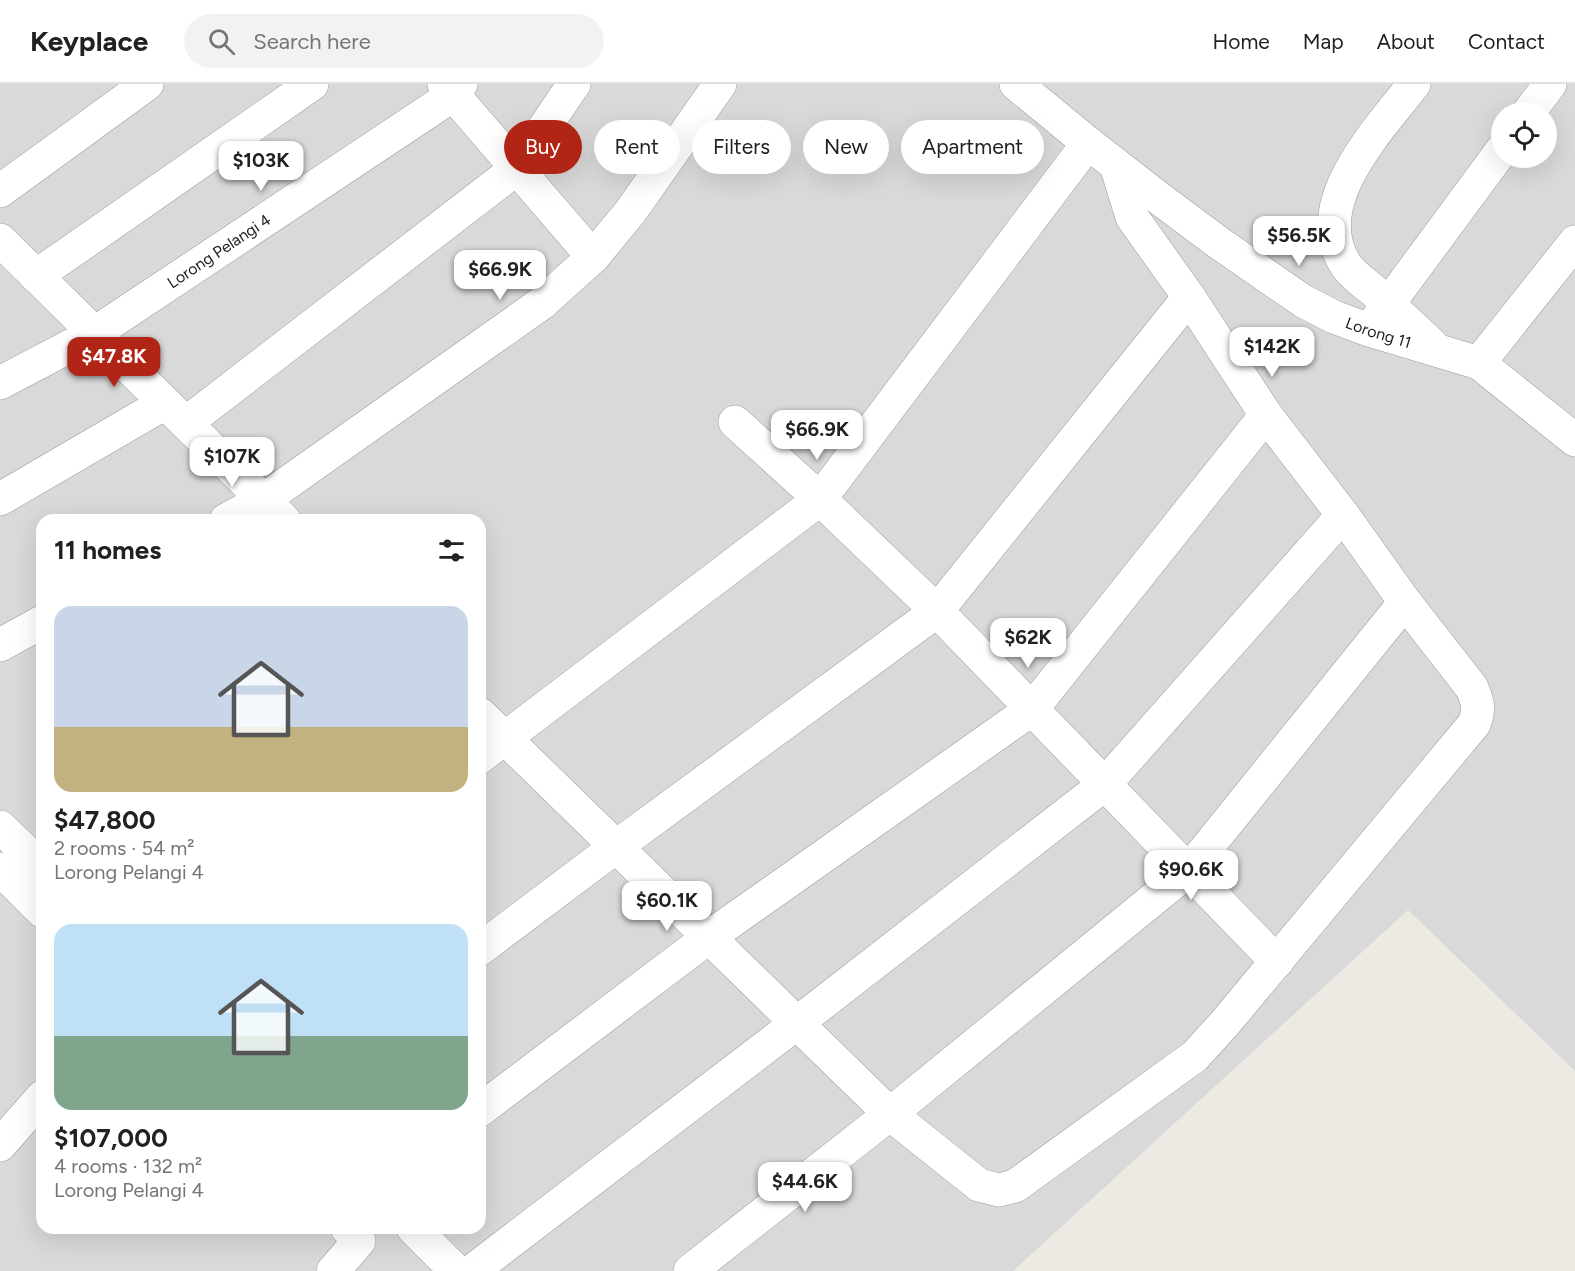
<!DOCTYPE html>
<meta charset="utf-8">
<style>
:root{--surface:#fff;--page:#f2f2f2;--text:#202124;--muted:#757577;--line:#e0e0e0;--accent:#b12516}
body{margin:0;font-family:Figtree,sans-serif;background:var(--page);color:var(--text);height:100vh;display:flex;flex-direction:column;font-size:22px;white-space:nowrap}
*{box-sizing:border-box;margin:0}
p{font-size:20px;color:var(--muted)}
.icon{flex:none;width:33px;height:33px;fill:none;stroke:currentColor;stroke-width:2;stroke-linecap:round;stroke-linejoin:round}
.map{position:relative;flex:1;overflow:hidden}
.drawer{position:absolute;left:36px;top:430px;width:450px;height:720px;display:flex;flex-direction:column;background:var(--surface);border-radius:18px;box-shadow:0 6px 24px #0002}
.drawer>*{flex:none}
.banner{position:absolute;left:504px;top:36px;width:570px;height:54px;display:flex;gap:12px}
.controls{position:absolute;left:1491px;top:18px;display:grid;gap:12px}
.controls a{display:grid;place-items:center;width:66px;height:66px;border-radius:50%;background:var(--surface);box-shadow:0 6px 24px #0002;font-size:30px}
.price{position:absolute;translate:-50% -51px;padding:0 14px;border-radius:12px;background:#fff;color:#222;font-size:20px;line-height:39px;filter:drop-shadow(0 2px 3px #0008)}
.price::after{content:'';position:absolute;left:50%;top:36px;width:18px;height:14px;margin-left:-9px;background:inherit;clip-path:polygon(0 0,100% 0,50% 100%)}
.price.on{background:var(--accent);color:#fff}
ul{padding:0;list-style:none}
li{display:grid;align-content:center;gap:12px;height:318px;padding:0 18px}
li span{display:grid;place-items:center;height:186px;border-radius:18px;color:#555}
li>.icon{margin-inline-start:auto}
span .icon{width:108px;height:108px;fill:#fffc;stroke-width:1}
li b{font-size:26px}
h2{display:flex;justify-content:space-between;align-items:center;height:72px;padding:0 18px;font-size:26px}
.pill{padding:0 21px;border-radius:27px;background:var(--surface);box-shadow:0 6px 24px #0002;font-size:21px;line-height:54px}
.pill.on{background:var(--accent);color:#fff}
header{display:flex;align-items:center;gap:36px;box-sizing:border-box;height:84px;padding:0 30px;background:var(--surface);border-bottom:2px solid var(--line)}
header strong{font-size:28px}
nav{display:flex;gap:33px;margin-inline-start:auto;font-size:21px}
.search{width:420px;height:54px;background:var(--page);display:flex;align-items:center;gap:15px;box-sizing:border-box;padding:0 21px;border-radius:33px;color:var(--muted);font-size:22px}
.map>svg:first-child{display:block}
.residential{fill:#dad9d9;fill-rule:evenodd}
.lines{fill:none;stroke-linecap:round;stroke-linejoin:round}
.minor-casing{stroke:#9d9d9d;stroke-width:34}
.minor{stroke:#fff;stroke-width:33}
.labels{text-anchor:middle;stroke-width:6;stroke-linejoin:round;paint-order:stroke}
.street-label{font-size:16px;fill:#1c1c1c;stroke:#fff}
</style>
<header>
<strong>Keyplace</strong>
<div class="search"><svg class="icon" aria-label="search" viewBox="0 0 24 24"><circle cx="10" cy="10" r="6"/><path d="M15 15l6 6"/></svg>Search here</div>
<nav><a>Home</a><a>Map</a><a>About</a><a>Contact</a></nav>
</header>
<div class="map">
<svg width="1575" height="1187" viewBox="0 0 1575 1187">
<rect width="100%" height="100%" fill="#eceae2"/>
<path class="residential" d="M0,0H1575V987L1408,826L1013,1187H0ZM1502,28H1546V74H1502ZM42,436H480V1144H42Z"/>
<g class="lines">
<defs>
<g id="minor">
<path d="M444,0L593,173"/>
<path id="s1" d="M1016,0L1088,59L1156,112L1219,159L1303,217L1334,233L1369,246L1479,279L1575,356"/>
<path d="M1414,0C1379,46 1303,122 1348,184C1355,193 1366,200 1375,208C1394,226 1413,243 1432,261"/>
<path d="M1529,28L1550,0"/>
<path d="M0,107L147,0"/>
<path d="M0,156L284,436"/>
<path d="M36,192L312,0"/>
<path d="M1375,238L1502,66"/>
<path d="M1479,279L1575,158"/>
<path id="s2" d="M0,299L95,249L453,11L461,0"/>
<path d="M735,338L820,415L937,527L1277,878"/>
<path d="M186,339L516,85L574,0"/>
<path d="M0,415L165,319"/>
<path d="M226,436L263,416L542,219L593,173L631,127L720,0"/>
<path d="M0,561L42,538"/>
<path d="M480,630L890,1030L979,1101L999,1106L1015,1102L1195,972L1225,939L1474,640C1480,626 1478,618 1472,604L1405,518L1343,431L1266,331L1189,213L1132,133L1116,81"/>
<path d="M480,673L820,415L1088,59"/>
<path d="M0,743L42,783"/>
<path d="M0,785L42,827"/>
<path d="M480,865L617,762L937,527L1189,213"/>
<path d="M480,1026L709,853L1032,625L1266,331"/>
<path d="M0,1061L42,1013"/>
<path d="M413,1144L456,1187"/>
<path d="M333,1187L359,1157L347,1144"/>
<path d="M472,1187L797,939L1105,700L1343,431"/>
<path d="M690,1187L890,1030L1189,786L1405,518"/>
</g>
</defs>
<use href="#minor" class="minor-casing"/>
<use href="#minor" class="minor"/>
</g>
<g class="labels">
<g class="street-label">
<text dy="6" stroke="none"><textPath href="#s2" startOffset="256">Lorong Pelangi 4</textPath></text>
<text dy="6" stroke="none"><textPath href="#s1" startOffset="442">Lorong 11</textPath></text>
</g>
</g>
</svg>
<div class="controls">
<a><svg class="icon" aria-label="locate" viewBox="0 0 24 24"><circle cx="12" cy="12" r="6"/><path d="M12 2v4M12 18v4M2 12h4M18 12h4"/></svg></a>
</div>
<b class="price" style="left:261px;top:108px">$103K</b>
<b class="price" style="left:1299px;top:183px">$56.5K</b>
<b class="price" style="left:500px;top:217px">$66.9K</b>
<b class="price" style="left:1272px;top:294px">$142K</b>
<b class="price on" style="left:114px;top:304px">$47.8K</b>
<b class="price" style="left:817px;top:377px">$66.9K</b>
<b class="price" style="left:232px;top:404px">$107K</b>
<b class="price" style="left:1028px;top:585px">$62K</b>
<b class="price" style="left:1191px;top:817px">$90.6K</b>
<b class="price" style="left:667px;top:848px">$60.1K</b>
<b class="price" style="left:805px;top:1129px">$44.6K</b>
<div class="banner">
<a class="pill on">Buy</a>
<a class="pill">Rent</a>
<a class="pill">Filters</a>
<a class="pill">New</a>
<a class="pill">Apartment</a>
</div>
<section class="drawer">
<h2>11 homes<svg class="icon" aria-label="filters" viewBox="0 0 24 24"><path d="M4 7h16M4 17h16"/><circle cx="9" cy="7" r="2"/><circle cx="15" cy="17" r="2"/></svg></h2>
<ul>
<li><span style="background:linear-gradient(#c9d6e8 65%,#c2b280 0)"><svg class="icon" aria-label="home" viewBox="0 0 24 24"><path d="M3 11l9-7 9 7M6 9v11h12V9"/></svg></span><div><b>$47,800</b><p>2 rooms · 54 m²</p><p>Lorong Pelangi 4</p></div></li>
<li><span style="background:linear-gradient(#bfe0f5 60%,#7fa58c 0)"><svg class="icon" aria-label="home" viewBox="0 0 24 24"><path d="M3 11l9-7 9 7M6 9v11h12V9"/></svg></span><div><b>$107,000</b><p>4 rooms · 132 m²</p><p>Lorong Pelangi 4</p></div></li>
</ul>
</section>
</div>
